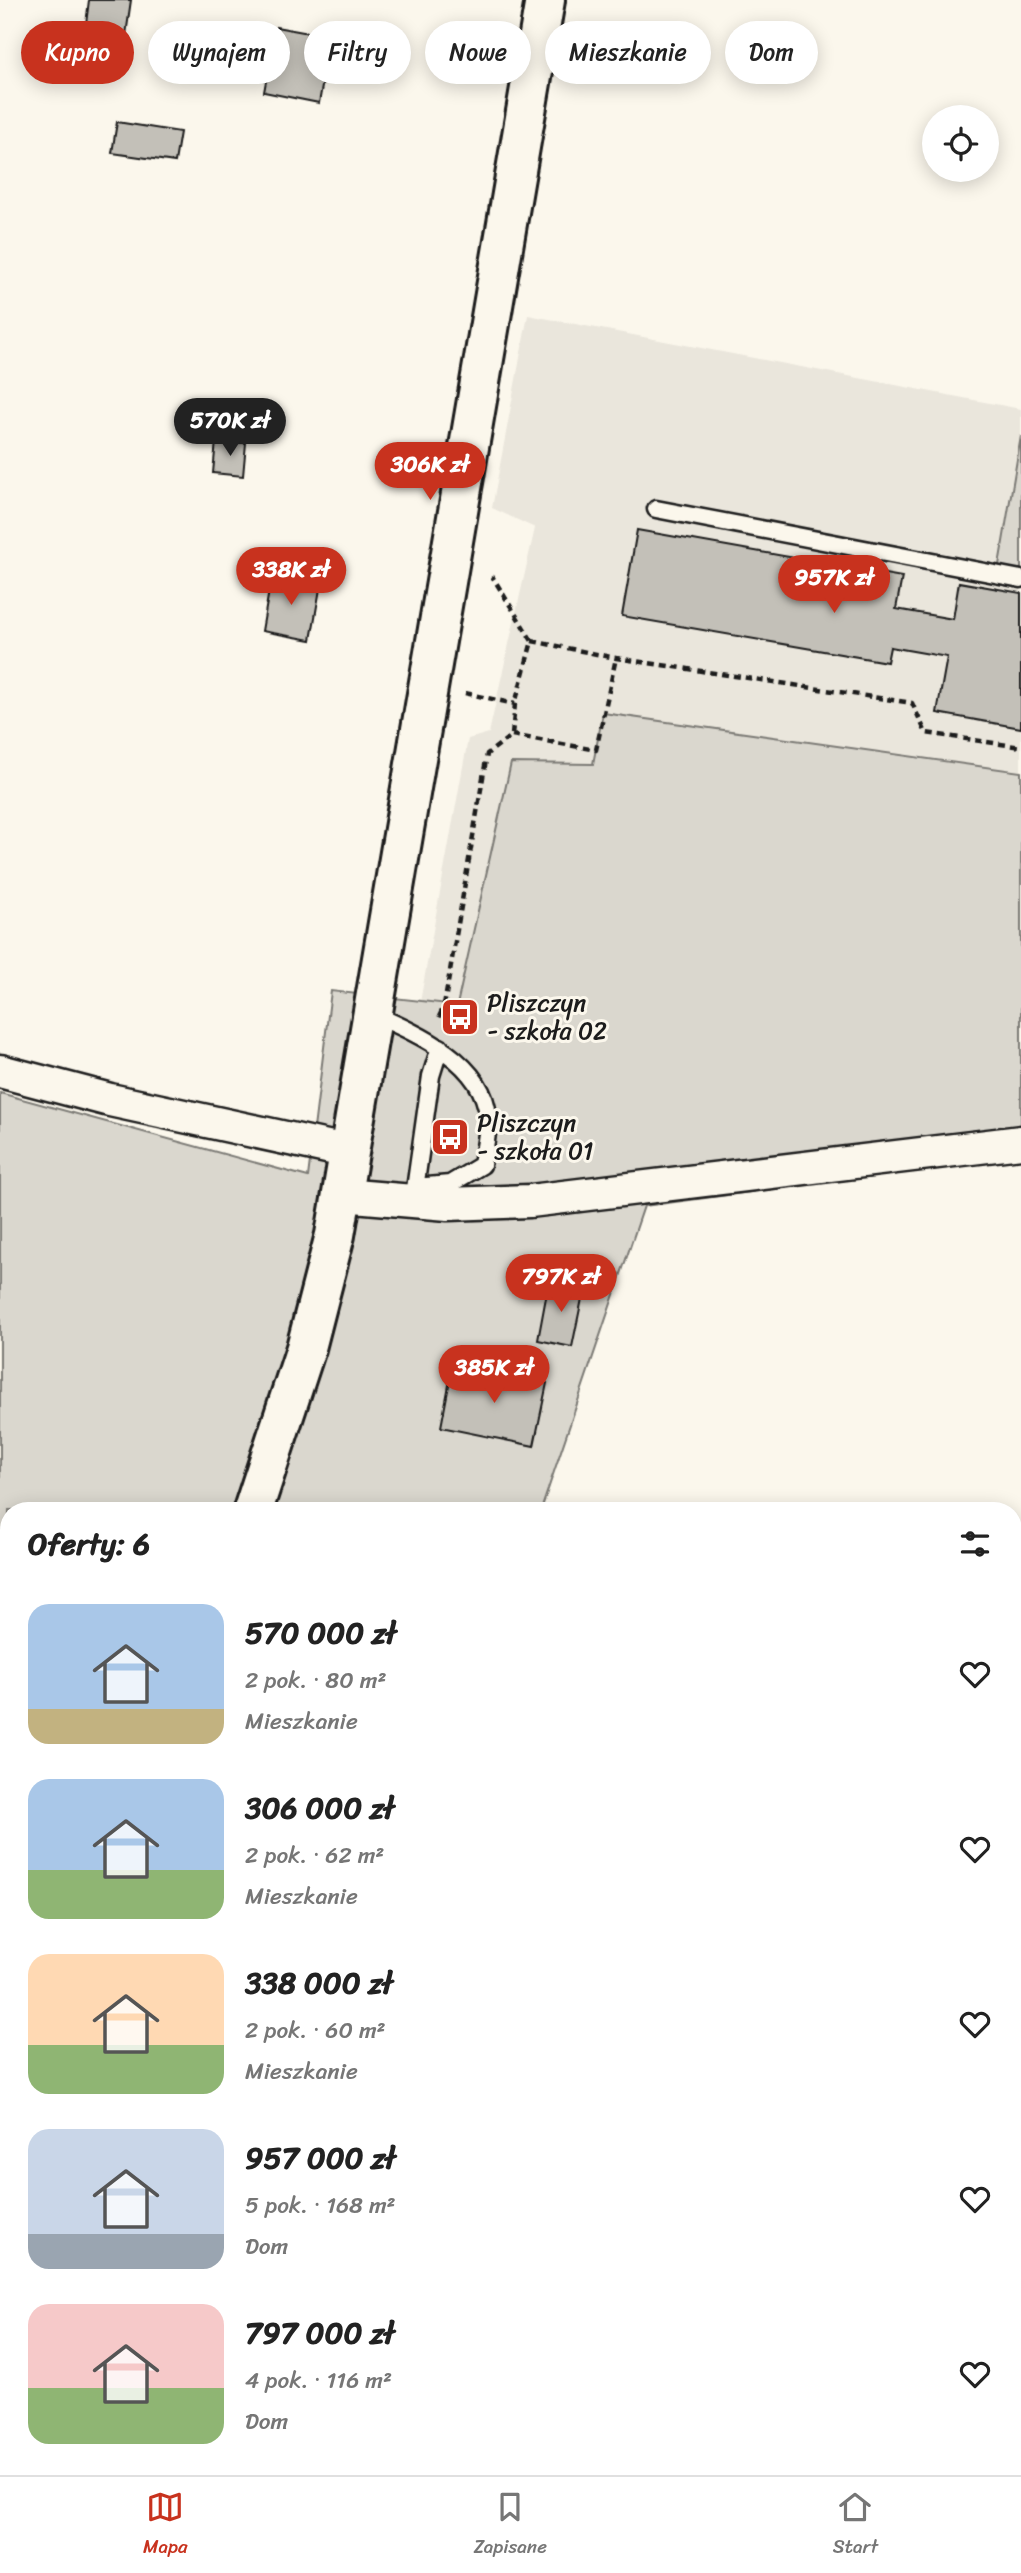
<!DOCTYPE html>
<html lang="pl">
<meta charset="utf-8">
<style>
:root{--surface:#fff;--page:#f2f2f2;--text:#222;--muted:#767676;--line:#e0e0e0;--accent:#c8321e}
body{margin:0;font-family:Sriracha,sans-serif;background:var(--page);color:var(--text);height:100vh;display:flex;flex-direction:column;font-size:26px;white-space:nowrap}
*{box-sizing:border-box;margin:0}
p{font-size:23px;color:var(--muted)}
.icon{flex:none;width:38px;height:38px;fill:none;stroke:currentColor;stroke-width:2;stroke-linecap:round;stroke-linejoin:round}
.map{position:relative;flex:1;overflow:hidden}
.sheet{position:absolute;left:0px;top:1502px;width:1022px;height:975px;display:flex;flex-direction:column;background:var(--surface);border-radius:28px 28px 0 0;box-shadow:0 4px 18px #0003}
.sheet>*{flex:none}
.guide{position:absolute;left:21px;top:21px;width:980px;height:63px;display:flex;gap:14px}
.buttons{position:absolute;left:922px;top:105px;display:grid;gap:14px}
.buttons a{display:grid;place-items:center;width:77px;height:77px;border-radius:50%;background:var(--surface);box-shadow:0 4px 18px #0003;font-size:35px}
.price{position:absolute;translate:-50% -60px;padding:0 16px;border-radius:24px;background:var(--accent);color:#fff;font-size:23px;line-height:46px;filter:drop-shadow(0 2px 4px #0008)}
.price::after{content:'';position:absolute;left:50%;top:42px;width:21px;height:16px;margin-left:-10px;background:inherit;clip-path:polygon(0 0,100% 0,50% 100%)}
.price.active{background:#222;color:#fff}
ul{padding:0;list-style:none}
li{display:flex;align-items:center;gap:21px;height:175px;padding:0 28px}
li span{display:grid;place-items:center;flex:none;width:196px;height:140px;border-radius:21px;color:#555}
li>.icon{margin-inline-start:auto}
span .icon{width:84px;height:84px;fill:#fffc;stroke-width:1}
li b{font-size:30px}
h2{display:flex;justify-content:space-between;align-items:center;height:84px;padding:0 28px;font-size:30px}
.chip{padding:0 24px;border-radius:32px;background:var(--surface);box-shadow:0 4px 18px #0003;font-size:24px;line-height:63px}
.chip.active{background:var(--accent);color:#fff}
.tabs{display:flex;justify-content:space-around;align-items:center;height:98px;border-top:2px solid var(--line);background:var(--surface);font-size:19px;color:var(--muted)}
.tabs a{display:grid;justify-items:center;gap:4px}
.tabs .active{color:var(--accent)}
.map>svg:first-child{display:block}
.built{fill:#eae6dc}
.green{fill:#dad7ce;stroke:#7b7a75;stroke-width:2}
.lines{fill:none;stroke-linecap:round;stroke-linejoin:round}
.stream{stroke:#74726e;stroke-width:10}
.building{fill:#c3c0b8;stroke:#1c1c1c;stroke-width:2}
.service-casing{stroke:#1c1c1c;stroke-width:21}
.minor-casing{stroke:#1c1c1c;stroke-width:37}
.tertiary-casing{stroke:#1c1c1c;stroke-width:44}
.path{stroke:#1c1c1c;stroke-width:4.5;stroke-dasharray:7 5;stroke-linecap:butt}
.service{stroke:#fbf7ec;stroke-width:16}
.minor{stroke:#fbf7ec;stroke-width:32}
.tertiary{stroke:#fbf7ec;stroke-width:38}
.labels{text-anchor:middle;stroke-width:6;stroke-linejoin:round;paint-order:stroke}
.poi-label{font-size:24px;fill:#1c1c1c;stroke:#fbf7ec;text-anchor:start}
</style>
<div class="map">
<svg width="1021" height="2475" viewBox="0 0 1021 2475">
<rect width="100%" height="100%" fill="#fbf7ec"/>
<filter id="ink" filterUnits="userSpaceOnUse"><feTurbulence type="fractalNoise" baseFrequency=".0143" numOctaves="2"/><feDisplacementMap in="SourceGraphic" scale="14" xChannelSelector="R" yChannelSelector="G"/><feConvolveMatrix kernelMatrix="1 2 1 2 8 2 1 2 1" color-interpolation-filters="sRGB"/></filter>
<g filter="url(#ink)">
<path class="built" d="M528,315L1021,409V1127L420,1002L468,739L489,733L535,528L492,508Z"/>
<path class="green" d="M1021,436V575L998,571Z
M603,713L1021,772V1157L644,1206L541,1510H9V1547L0,1544V1093L308,1177L331,991L457,1005L511,763L593,764Z
M1013,2122L1021,2124V2475H794L790,2468H1013Z
M624,2468H758L752,2475H615Z"/>
<g class="lines">
<path class="stream" d="M1013,2217L1021,2214
M700,2475L706,2468"/>
</g>
<path class="building" d="M89,0H131L120,77L80,72Z
M276,27L331,37L319,103L264,92Z
M117,122L180,132L175,162L112,153Z
M216,441L246,443L243,476L213,473Z
M637,530L902,577L896,609L953,619L959,582L1021,593V728L937,713L947,657L890,647L887,662L622,616Z
M272,573L321,583L311,640L262,631Z
M549,1281L584,1289L572,1347L538,1340Z
M453,1364L547,1383L534,1446L441,1427Z"/>
<g class="lines">
<defs>
<path id="service" d="M656,509L1021,579
M373,1014C416,1033 483,1061 488,1116C489,1131 484,1150 482,1165L450,1184L415,1187
M414,1196L431,1076L440,1047
M1013,1734L1021,1709"/>
<path id="minor" d="M0,1071L110,1100L350,1152
M342,1195L448,1204L530,1201L1021,1142"/>
<path id="tertiary" d="M253,1510L306,1348L335,1235L545,0
M0,2217L9,2193"/>
</defs>
<use href="#service" class="service-casing"/>
<use href="#minor" class="minor-casing"/>
<use href="#tertiary" class="tertiary-casing"/>
<path class="path" d="M532,641L616,658L912,703L926,733L1021,747
M465,693L515,704
M512,735L596,750L616,658
M439,1017L444,1006L487,754L512,735L515,704L532,641L492,576
M0,2280L9,2257
M0,2471L60,2475"/>
<use href="#service" class="service"/>
<use href="#minor" class="minor"/>
<use href="#tertiary" class="tertiary"/>
</g>
</g>
<defs>
<symbol id="bus-square" viewBox="-11 -11 22 22"><rect x="-9" y="-9" width="18" height="18" rx="4" fill="#c8321e" stroke="#fbf7ec"/><path d="M-5-6H5V4H4V6H2V4H-2V6H-4V4H-5ZM-3.5-4V0h7V-4ZM-3.5 1.2v1.5H-2V1.2ZM2 1.2v1.5H3.5V1.2Z" fill="#fff"/></symbol>
</defs>
<g fill-rule="evenodd">
<use href="#bus-square" x="438" y="995" width="44" height="44"/>
<use href="#bus-square" x="428" y="1115" width="44" height="44"/>
</g>
<g class="labels">
<g class="poi-label">
<text x="487" y="1011">Pliszczyn<tspan x="487" dy="28">- szkoła 02</tspan></text>
<text x="477" y="1131">Pliszczyn<tspan x="477" dy="28">- szkoła 01</tspan></text>
</g>
</g>
</svg>
<div class="buttons">
<a><svg class="icon" aria-label="locate" viewBox="0 0 24 24"><circle cx="12" cy="12" r="6"/><path d="M12 2v4M12 18v4M2 12h4M18 12h4"/></svg></a>
</div>
<b class="price active" style="left:230px;top:458px">570K zł</b>
<b class="price" style="left:430px;top:502px">306K zł</b>
<b class="price" style="left:291px;top:607px">338K zł</b>
<b class="price" style="left:834px;top:615px">957K zł</b>
<b class="price" style="left:561px;top:1314px">797K zł</b>
<b class="price" style="left:494px;top:1405px">385K zł</b>
<div class="guide">
<a class="chip active">Kupno</a>
<a class="chip">Wynajem</a>
<a class="chip">Filtry</a>
<a class="chip">Nowe</a>
<a class="chip">Mieszkanie</a>
<a class="chip">Dom</a>
</div>
<section class="sheet">
<h2>Oferty: 6<svg class="icon" aria-label="filters" viewBox="0 0 24 24"><path d="M4 7h16M4 17h16"/><circle cx="9" cy="7" r="2"/><circle cx="15" cy="17" r="2"/></svg></h2>
<ul>
<li><span style="background:linear-gradient(#a9c7e8 75%,#c2b280 0)"><svg class="icon" aria-label="home" viewBox="0 0 24 24"><path d="M3 11l9-7 9 7M6 9v11h12V9"/></svg></span><div><b>570 000 zł</b><p>2 pok. · 80 m²</p><p>Mieszkanie</p></div><svg class="icon" aria-label="heart" viewBox="0 0 24 24"><path d="M12 20l-8-8c-3-5 5-10 8-4 3-6 11-1 8 4z"/></svg></li>
<li><span style="background:linear-gradient(#a9c7e8 65%,#8fb573 0)"><svg class="icon" aria-label="home" viewBox="0 0 24 24"><path d="M3 11l9-7 9 7M6 9v11h12V9"/></svg></span><div><b>306 000 zł</b><p>2 pok. · 62 m²</p><p>Mieszkanie</p></div><svg class="icon" aria-label="heart" viewBox="0 0 24 24"><path d="M12 20l-8-8c-3-5 5-10 8-4 3-6 11-1 8 4z"/></svg></li>
<li><span style="background:linear-gradient(#ffd9b3 65%,#8fb573 0)"><svg class="icon" aria-label="home" viewBox="0 0 24 24"><path d="M3 11l9-7 9 7M6 9v11h12V9"/></svg></span><div><b>338 000 zł</b><p>2 pok. · 60 m²</p><p>Mieszkanie</p></div><svg class="icon" aria-label="heart" viewBox="0 0 24 24"><path d="M12 20l-8-8c-3-5 5-10 8-4 3-6 11-1 8 4z"/></svg></li>
<li><span style="background:linear-gradient(#c9d6e8 75%,#9aa5b1 0)"><svg class="icon" aria-label="home" viewBox="0 0 24 24"><path d="M3 11l9-7 9 7M6 9v11h12V9"/></svg></span><div><b>957 000 zł</b><p>5 pok. · 168 m²</p><p>Dom</p></div><svg class="icon" aria-label="heart" viewBox="0 0 24 24"><path d="M12 20l-8-8c-3-5 5-10 8-4 3-6 11-1 8 4z"/></svg></li>
<li><span style="background:linear-gradient(#f6c9c9 60%,#8fb573 0)"><svg class="icon" aria-label="home" viewBox="0 0 24 24"><path d="M3 11l9-7 9 7M6 9v11h12V9"/></svg></span><div><b>797 000 zł</b><p>4 pok. · 116 m²</p><p>Dom</p></div><svg class="icon" aria-label="heart" viewBox="0 0 24 24"><path d="M12 20l-8-8c-3-5 5-10 8-4 3-6 11-1 8 4z"/></svg></li>
</ul>
</section>
</div>
<nav class="tabs">
<a class="active"><svg class="icon" aria-label="map" viewBox="0 0 24 24"><path d="M3 6l6-2 6 2 6-2v14l-6 2-6-2-6 2zM9 4v14M15 6v14"/></svg>Mapa</a>
<a><svg class="icon" aria-label="saved" viewBox="0 0 24 24"><path d="M7 4h10v16l-5-4-5 4z"/></svg>Zapisane</a>
<a><svg class="icon" aria-label="home" viewBox="0 0 24 24"><path d="M3 11l9-7 9 7M6 9v11h12V9"/></svg>Start</a>
</nav>
